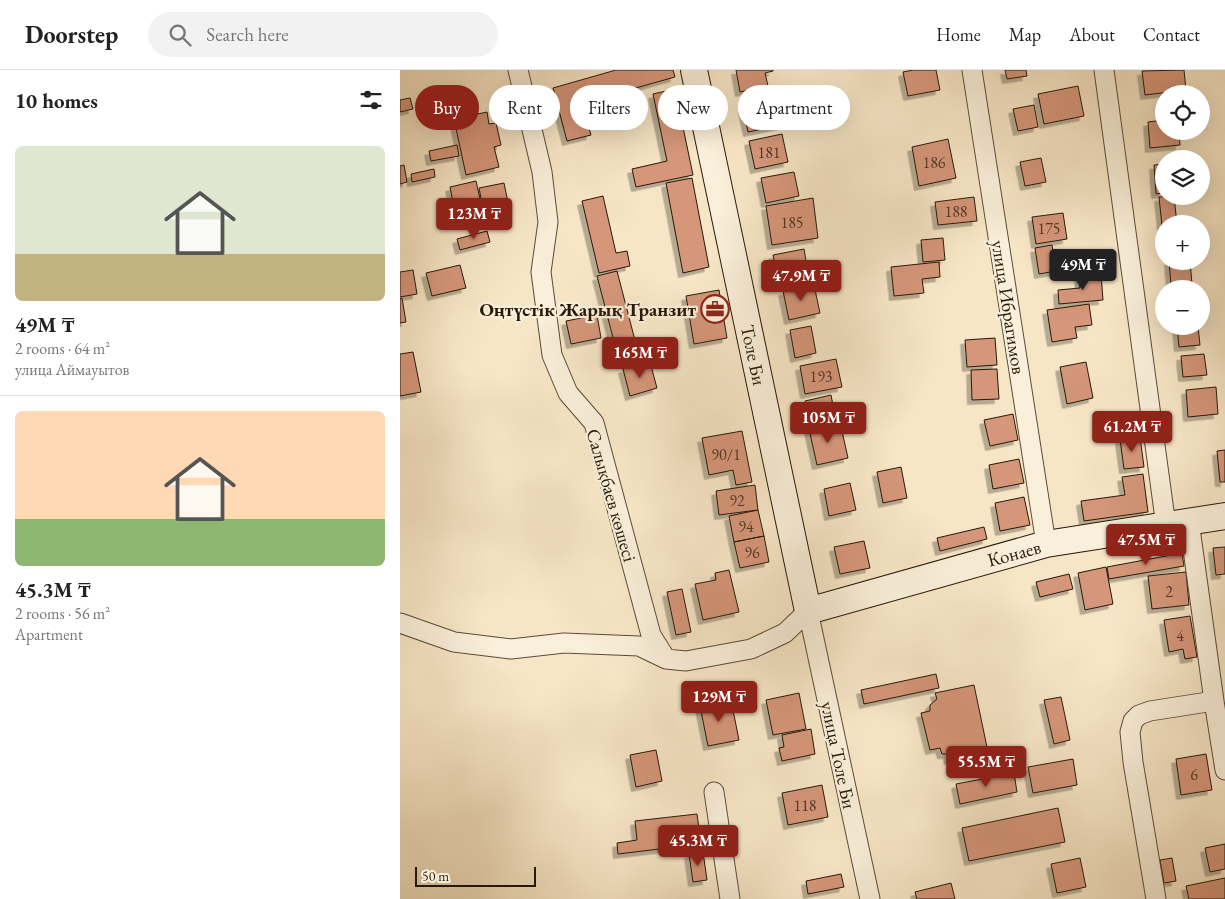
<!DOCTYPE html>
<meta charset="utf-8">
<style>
:root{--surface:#fff;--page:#f2f2f2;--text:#222;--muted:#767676;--line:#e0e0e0;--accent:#8f2418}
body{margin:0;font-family:"EB Garamond",serif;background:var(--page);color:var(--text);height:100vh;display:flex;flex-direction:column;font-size:19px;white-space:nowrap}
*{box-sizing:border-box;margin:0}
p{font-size:16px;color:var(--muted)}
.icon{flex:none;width:28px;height:28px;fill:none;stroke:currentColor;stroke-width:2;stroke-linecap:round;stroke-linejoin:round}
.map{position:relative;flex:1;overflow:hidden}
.details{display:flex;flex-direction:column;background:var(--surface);width:400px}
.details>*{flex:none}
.guide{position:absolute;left:15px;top:15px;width:475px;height:45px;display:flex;gap:10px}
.tools{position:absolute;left:755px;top:15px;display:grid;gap:10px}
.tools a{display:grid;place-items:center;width:55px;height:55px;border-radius:50%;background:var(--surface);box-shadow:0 5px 20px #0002;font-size:25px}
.scale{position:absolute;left:15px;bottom:12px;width:121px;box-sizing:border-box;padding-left:5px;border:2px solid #261908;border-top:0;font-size:14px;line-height:18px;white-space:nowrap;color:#261908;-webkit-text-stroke:4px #faefda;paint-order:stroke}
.price{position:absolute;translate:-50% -42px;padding:0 11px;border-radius:5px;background:var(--accent);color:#fff;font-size:16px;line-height:32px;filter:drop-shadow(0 1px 2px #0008)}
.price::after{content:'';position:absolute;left:50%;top:30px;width:15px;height:11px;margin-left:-8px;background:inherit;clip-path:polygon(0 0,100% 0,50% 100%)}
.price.current{background:#222;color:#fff}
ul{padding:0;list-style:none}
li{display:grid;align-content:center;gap:10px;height:265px;padding:0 15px}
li+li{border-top:1px solid var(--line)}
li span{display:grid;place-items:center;height:155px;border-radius:8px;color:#555}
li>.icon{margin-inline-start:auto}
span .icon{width:90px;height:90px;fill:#fffc;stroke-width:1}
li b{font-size:21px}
h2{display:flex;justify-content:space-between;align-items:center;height:60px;padding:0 15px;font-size:21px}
.tag{padding:0 18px;border-radius:22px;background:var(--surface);box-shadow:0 5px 20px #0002;font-size:18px;line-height:45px}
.tag.current{background:var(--accent);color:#fff}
header{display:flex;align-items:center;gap:30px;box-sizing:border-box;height:70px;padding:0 25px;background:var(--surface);border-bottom:1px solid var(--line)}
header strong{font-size:24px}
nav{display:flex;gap:28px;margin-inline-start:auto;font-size:18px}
.search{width:350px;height:45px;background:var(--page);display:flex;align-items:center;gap:12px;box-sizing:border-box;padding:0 18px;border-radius:28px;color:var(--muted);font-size:19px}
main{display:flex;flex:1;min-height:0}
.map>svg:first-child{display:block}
.building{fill:#d59679;stroke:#261908;filter:url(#shadow)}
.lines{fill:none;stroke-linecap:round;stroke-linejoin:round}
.street-casing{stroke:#5a4c38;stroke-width:21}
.secondary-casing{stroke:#261908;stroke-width:28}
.street{stroke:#faefda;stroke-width:19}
.secondary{stroke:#faefda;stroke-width:26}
.labels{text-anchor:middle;stroke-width:4.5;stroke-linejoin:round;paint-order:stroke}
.number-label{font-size:16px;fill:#523824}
.street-label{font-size:19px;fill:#261908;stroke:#faefda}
.poi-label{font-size:19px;font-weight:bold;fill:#261908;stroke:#faefda;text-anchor:end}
</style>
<header>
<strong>Doorstep</strong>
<div class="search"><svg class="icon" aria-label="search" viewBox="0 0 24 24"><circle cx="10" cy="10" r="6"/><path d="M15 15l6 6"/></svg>Search here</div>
<nav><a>Home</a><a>Map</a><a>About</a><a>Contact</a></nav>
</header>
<main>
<section class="details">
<h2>10 homes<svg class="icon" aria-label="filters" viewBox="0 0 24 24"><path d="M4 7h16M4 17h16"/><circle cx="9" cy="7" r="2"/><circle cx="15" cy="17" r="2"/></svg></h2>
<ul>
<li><span style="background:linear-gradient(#dfe7d0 70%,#c2b280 0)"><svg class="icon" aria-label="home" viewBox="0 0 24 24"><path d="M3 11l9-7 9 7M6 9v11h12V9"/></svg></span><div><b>49M ₸</b><p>2 rooms · 64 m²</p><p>улица Аймауытов</p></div></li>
<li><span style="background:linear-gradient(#ffd9b3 70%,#8fb573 0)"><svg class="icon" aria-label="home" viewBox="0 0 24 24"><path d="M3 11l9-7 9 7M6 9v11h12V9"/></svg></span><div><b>45.3M ₸</b><p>2 rooms · 56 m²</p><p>Apartment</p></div></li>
</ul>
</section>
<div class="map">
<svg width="825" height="829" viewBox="0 0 825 829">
<defs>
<filter id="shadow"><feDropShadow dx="-4.5" dy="4.5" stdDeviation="0" flood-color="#0004"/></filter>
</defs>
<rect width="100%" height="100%" fill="#f7e6c6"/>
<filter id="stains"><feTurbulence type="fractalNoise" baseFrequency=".004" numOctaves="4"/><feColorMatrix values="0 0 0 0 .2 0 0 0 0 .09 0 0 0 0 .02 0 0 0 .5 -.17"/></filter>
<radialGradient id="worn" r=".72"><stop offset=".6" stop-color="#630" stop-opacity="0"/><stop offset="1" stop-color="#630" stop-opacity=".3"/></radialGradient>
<path class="building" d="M216,0H273L275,7L182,33L191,65L167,71L153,18Z
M336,0H373V1L365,3L368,16L340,22Z
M513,0H536L540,20L508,26L503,2Z
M605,0H626L627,6L607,9Z
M784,0L786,20L745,25L742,1Z
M678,16L684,46L644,54L638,24Z
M275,19L293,105L236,117L232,99L267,91L253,24Z
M10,28L13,39L0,42V30Z
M387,29L392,53L348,62L343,38Z
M634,35L638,57L618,61L613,39Z
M87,42L89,54L96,53L101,75L94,77L99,97L66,105L54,49Z
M764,50V61H779L780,75L750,78L748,52Z
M382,64L388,92L355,99L349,71Z
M548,69L556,108L519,116L512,77Z
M57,75L59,86L31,91L29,81Z
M641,88L646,112L625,116L620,92Z
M764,94V123L756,124L754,95Z
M4,95L7,112L0,114V96Z
M34,99L35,107L12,112L11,104Z
M394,102L399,126L366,133L361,108Z
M292,108L309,197L283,203L266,113Z
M76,111L82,138L55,143L50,117Z
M104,113L109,137L84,143L79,118Z
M203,126L216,183L227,181L230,196L199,203L182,131Z
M774,126L777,154H764L762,156L759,127Z
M574,127L577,151L538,155L535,132Z
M413,128L418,168L372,175L366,136Z
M663,143L667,169L636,174L632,147Z
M87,161L90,172L60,180L57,169Z
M543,168L545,190L523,192L521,170Z
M652,175L656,201L639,204L635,178Z
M404,179L409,208L379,214L373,185Z
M769,191H790L792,214L771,215Z
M539,192L540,207L522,209L524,223L494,226L491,197Z
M60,195L66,218L32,226L26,203Z
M13,200L17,224L0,227V202Z
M217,201L238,282L218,287L197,206Z
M701,204L703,230L659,234L658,220L680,218L679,206Z
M414,215L420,243L389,250L383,221Z
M319,220L327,268L294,274L286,226Z
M2,228L6,252L0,253V229Z
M689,234L692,255L675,257L677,268L652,272L647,240Z
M197,245L201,268L171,274L166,251Z
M411,256L416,283L395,288L390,260Z
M777,256H798L800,275L779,277Z
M595,268L597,295L567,297L565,270Z
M13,282L21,322L0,326V284Z
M804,284L807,305L783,307L781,286Z
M436,289L442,317L405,324L400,296Z
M250,292L257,318L230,326L223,299Z
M686,292L693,328L667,334L660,297Z
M597,299L599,329L572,330L571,300Z
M816,317L818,344L788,347L786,320Z
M431,325L436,351L411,356L405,331Z
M613,344L618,370L590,376L584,350Z
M440,352L448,388L417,395L409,359Z
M342,361L352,412L336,415L333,400L309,405L302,368Z
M740,367L744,397L724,399L720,369Z
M825,380V412H820L817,381Z
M619,389L624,413L593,419L589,395Z
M501,397L507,428L483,433L477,402Z
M743,404L748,442L684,451L681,431L725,425L722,407Z
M450,413L456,440L429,446L424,419Z
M355,415L358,440L319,445L316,421Z
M624,427L630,455L600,461L595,433Z
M358,440L364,466L334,472L329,446Z
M584,457L587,469L540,481L537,468Z
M364,466L369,492L340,498L334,472Z
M464,471L470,498L440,504L434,477Z
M825,477V504L816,505L813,478Z
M782,483L784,496L709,509L707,497Z
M706,497L713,534L685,540L678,503Z
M329,500L339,542L303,550L295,514L316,510L315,503Z
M786,502L789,535L752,539L748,506Z
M669,504L673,519L640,527L636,512Z
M282,519L291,562L276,565L267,522Z
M790,546L797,587L785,589L783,579L769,582L764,550Z
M536,604L539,618L464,634L461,620Z
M574,615L588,682L549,690L548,684H542L540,678L530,680L521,643L530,641V635L537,629L535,623Z
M399,623L406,659L373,665L366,630Z
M661,627L670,670L654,674L644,630Z
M331,630L339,670L308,676L300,636Z
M411,659L415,684L382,691L379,678L384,677L382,665Z
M256,680L262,711L236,717L230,685Z
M806,684L812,720L781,725L776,689Z
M673,689L677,715L633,723L628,697Z
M614,703L617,722L560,734L556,714Z
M422,715L428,747L388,755L382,723Z
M658,738L665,772L569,791L562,758Z
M297,744L301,774L218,784L217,773L237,770L235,751Z
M825,774V799L810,802L805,778Z
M303,782L307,810L293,812L289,784Z
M680,788L686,817L657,823L651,794Z
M772,788L776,811L764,813L760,790Z
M441,804L444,817L408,824L406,811Z
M825,808V829H789L786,816Z
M551,813L555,829H517L515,822Z"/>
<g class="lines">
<defs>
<path id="street" d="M118,0L142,102L148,152L141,202L152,285L168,323L194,353L251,565L266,589
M572,0L646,474
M704,0L766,456
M789,451L814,631L825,700
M408,541L470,829
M0,553L54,572L111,579L164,573L239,576L266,589L286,591L351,579L385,563L408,541
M314,722L330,829
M756,829L733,692L730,662L733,651L739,645L750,641L814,631"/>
<path id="secondary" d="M294,0L408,541L646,474L825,446"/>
</defs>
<use href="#street" class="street-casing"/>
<use href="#secondary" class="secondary-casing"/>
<use href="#street" class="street"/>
<use href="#secondary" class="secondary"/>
</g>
<defs>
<symbol id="office-ring" viewBox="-11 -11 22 22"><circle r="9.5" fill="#faefda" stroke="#8f2418" stroke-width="1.5"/><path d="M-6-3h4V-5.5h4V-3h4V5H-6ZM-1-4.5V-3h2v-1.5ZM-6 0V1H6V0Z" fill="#8f2418"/></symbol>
</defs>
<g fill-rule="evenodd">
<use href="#office-ring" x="299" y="223" width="32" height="32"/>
</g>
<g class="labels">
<g class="number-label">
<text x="369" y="88">181</text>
<text x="534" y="98">186</text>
<text x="556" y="147">188</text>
<text x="392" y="158">185</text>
<text x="649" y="164">175</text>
<text x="421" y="312">193</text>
<text x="326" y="390">90/1</text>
<text x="337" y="436">92</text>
<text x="346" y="462">94</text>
<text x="352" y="488">96</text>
<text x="769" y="527">2</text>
<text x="780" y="571">4</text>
<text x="794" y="710">6</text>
<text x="405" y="741">118</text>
</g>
<g class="street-label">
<text transform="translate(609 237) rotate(81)" y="7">улица Ибрагимов</text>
<text transform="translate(354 285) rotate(78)" y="7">Толе Би</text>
<text transform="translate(212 425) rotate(74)" y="7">Салықбаев көшесі</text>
<text transform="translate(614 483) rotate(-15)" y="7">Конаев</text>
<text transform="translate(439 685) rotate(78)" y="7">улица Толе Би</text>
</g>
<g class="poi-label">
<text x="296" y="246">Оңтүстік Жарық Транзит</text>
</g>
</g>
<rect width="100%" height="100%" filter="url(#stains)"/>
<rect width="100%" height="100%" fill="url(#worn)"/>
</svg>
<div class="tools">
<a><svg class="icon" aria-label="locate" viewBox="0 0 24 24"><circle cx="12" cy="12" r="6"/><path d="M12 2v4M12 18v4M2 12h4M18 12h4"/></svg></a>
<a><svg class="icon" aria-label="layers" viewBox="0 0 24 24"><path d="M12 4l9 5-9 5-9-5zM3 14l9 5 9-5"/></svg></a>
<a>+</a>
<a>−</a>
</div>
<div class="scale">50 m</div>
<b class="price" style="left:74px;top:170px">123M ₸</b>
<b class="price current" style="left:683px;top:221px">49M ₸</b>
<b class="price" style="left:401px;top:232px">47.9M ₸</b>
<b class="price" style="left:240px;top:309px">165M ₸</b>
<b class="price" style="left:428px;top:374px">105M ₸</b>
<b class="price" style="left:732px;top:383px">61.2M ₸</b>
<b class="price" style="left:746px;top:496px">47.5M ₸</b>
<b class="price" style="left:319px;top:653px">129M ₸</b>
<b class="price" style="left:586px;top:718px">55.5M ₸</b>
<b class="price" style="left:298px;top:797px">45.3M ₸</b>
<div class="guide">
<a class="tag current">Buy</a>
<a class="tag">Rent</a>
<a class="tag">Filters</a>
<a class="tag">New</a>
<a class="tag">Apartment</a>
</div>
</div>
</main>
